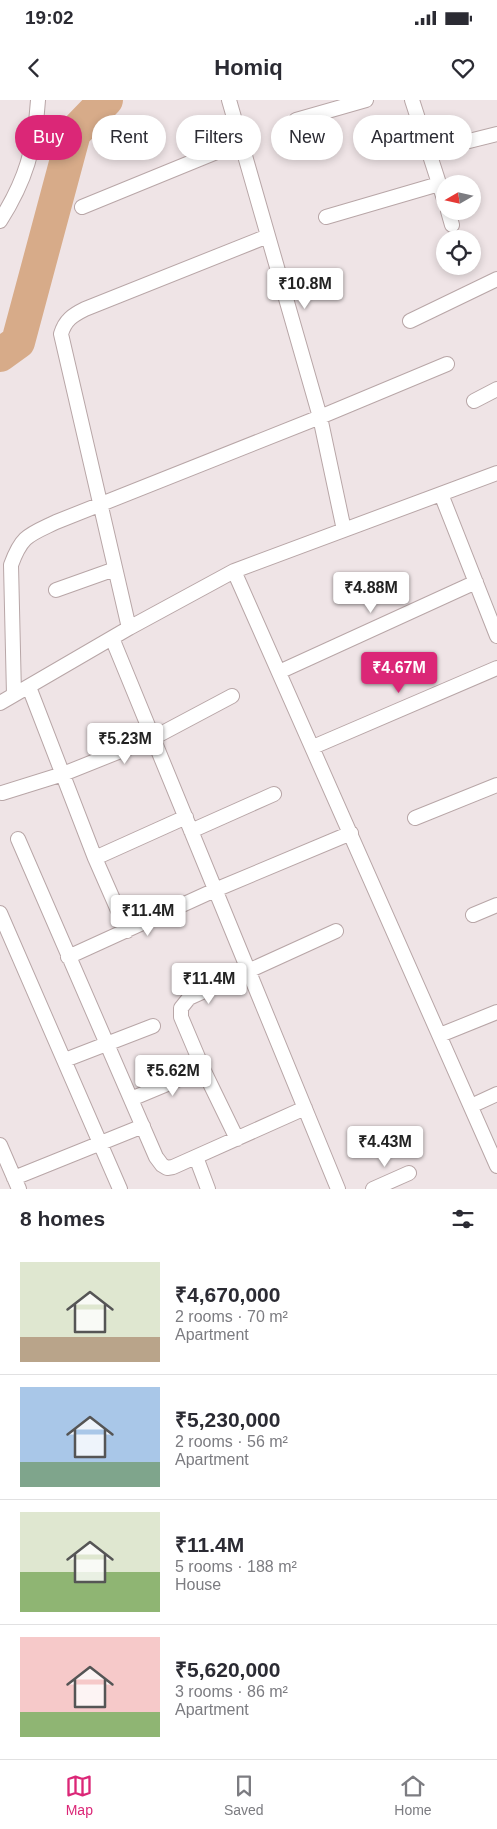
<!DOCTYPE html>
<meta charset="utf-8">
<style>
:root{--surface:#fff;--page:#f7f7f7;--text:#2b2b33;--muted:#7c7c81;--line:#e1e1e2;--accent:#db2777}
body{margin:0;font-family:Arial,sans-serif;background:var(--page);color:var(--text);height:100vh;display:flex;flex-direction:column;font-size:19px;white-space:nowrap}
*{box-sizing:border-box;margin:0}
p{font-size:16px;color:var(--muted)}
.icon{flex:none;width:28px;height:28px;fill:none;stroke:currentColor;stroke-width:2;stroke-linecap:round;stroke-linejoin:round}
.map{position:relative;height:1089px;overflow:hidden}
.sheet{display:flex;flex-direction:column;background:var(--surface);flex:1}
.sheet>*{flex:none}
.hud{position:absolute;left:15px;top:15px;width:468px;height:45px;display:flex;gap:10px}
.needle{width:32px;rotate:261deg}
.fabs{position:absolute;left:436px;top:75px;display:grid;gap:10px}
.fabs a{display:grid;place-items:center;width:45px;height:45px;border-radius:50%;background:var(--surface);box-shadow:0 2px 8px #0003;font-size:25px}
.price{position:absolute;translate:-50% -42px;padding:0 11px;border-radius:5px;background:#fff;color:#222;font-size:16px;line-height:32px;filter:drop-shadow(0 1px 2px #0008)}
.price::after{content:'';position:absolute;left:50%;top:30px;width:15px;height:11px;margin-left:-8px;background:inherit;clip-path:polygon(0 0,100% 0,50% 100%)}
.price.active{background:var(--accent);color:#fff}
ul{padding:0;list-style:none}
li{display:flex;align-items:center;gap:15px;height:125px;padding:0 20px}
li+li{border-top:1px solid var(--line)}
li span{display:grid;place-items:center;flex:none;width:140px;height:100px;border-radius:0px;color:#555}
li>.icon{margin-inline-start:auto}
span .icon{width:60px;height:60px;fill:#fffc;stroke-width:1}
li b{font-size:21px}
h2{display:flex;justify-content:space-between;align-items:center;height:60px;padding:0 20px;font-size:21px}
.tag{padding:0 18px;border-radius:22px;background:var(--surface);box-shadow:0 2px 8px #0003;font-size:18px;line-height:45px}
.tag.active{background:var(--accent);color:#fff}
.status{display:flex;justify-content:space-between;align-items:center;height:35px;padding:0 25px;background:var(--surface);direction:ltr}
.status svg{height:14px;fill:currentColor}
header{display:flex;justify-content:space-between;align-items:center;height:65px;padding:0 20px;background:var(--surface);font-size:22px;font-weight:800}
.tab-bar{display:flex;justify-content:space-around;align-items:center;height:70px;border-top:1px solid var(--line);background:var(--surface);font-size:14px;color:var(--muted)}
.tab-bar a{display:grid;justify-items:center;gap:2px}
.tab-bar .active{color:var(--accent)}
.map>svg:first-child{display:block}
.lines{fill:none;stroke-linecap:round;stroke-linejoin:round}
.river{stroke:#d7ab89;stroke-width:34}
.minor-casing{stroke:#b8a6a7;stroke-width:16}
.minor{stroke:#fff;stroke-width:14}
</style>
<div class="status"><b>19:02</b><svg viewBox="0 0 49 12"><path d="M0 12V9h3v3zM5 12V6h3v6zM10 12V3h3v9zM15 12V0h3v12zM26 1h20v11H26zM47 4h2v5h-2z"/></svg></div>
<header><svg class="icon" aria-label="back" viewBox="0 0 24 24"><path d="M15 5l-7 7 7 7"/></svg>Homiq<svg class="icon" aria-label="heart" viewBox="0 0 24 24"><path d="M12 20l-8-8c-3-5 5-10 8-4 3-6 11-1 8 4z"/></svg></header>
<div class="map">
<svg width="497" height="1089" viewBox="0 0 497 1089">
<rect width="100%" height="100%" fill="#efe4e6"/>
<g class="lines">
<path class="river" d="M0,255L18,242L74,33L106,0"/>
<defs>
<path id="minor" d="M229,0L320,317L344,430
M412,0L445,102
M296,20L366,0
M429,51L497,34
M82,107L241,42
M448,111L452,125
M326,117L439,84
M0,121C26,80 35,48 38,0
M410,221L497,179
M474,301L497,289
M441,394L497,536
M234,471L497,1066
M56,490L115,469
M129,528L61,234C65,220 73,215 85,209L268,136
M112,538L338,1089
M279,572L476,482
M29,587L95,758L127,831
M14,595L11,465C22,435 29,435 56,422L320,317L447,264
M0,603L129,528L234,471L497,373
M313,647L497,568
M2,693L63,674L153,638L232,596
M415,718L497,685
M191,731L274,694
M18,739L156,1057L162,1065L167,1068L173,1067L305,1008
M95,758L186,717
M0,813L120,1089
M473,815L497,805
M68,857L215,790L351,733
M440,935L497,912
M65,960L153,926
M131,999L203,969
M471,1006L497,994
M237,1039L203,969L181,917V908L189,898L336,831
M0,1045L19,1089
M196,1057L208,1089
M14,1078L143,1026
M373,1089L409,1073"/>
</defs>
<use href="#minor" class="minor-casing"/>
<use href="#minor" class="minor"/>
</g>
</svg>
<div class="fabs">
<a><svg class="needle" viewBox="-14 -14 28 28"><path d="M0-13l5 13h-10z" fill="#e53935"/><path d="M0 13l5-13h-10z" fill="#7c7c81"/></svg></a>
<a><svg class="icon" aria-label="locate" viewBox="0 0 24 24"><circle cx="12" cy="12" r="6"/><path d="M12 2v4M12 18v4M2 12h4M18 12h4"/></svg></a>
</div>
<b class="price" style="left:305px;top:210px">₹10.8M</b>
<b class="price" style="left:371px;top:514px">₹4.88M</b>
<b class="price active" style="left:399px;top:594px">₹4.67M</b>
<b class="price" style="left:125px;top:665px">₹5.23M</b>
<b class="price" style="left:148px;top:837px">₹11.4M</b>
<b class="price" style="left:209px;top:905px">₹11.4M</b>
<b class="price" style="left:173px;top:997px">₹5.62M</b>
<b class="price" style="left:385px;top:1068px">₹4.43M</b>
<div class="hud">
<a class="tag active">Buy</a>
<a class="tag">Rent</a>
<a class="tag">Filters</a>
<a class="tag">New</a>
<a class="tag">Apartment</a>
</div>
</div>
<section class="sheet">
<h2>8 homes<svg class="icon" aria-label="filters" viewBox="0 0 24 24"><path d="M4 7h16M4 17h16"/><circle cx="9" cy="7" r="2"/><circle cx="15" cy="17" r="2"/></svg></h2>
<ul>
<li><span style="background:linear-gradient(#dfe7d0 75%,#b9a48a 0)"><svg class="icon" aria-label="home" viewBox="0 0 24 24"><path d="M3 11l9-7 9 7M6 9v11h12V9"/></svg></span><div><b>₹4,670,000</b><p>2 rooms · 70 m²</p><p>Apartment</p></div></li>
<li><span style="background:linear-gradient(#a9c7e8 75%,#7fa58c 0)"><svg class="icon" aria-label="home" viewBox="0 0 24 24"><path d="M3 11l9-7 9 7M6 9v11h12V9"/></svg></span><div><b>₹5,230,000</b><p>2 rooms · 56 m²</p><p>Apartment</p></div></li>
<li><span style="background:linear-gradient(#dfe7d0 60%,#8fb573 0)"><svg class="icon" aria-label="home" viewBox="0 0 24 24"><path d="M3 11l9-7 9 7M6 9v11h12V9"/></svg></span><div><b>₹11.4M</b><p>5 rooms · 188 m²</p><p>House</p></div></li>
<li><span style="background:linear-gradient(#f6c9c9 75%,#8fb573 0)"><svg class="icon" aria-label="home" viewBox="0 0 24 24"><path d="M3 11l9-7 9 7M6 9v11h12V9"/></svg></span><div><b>₹5,620,000</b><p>3 rooms · 86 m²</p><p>Apartment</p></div></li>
</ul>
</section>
<nav class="tab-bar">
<a class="active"><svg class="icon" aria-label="map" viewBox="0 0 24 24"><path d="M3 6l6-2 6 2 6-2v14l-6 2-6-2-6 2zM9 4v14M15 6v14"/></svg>Map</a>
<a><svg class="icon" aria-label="saved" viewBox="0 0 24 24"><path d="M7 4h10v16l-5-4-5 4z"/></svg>Saved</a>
<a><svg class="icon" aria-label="home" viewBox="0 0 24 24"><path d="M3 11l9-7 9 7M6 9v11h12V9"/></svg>Home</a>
</nav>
